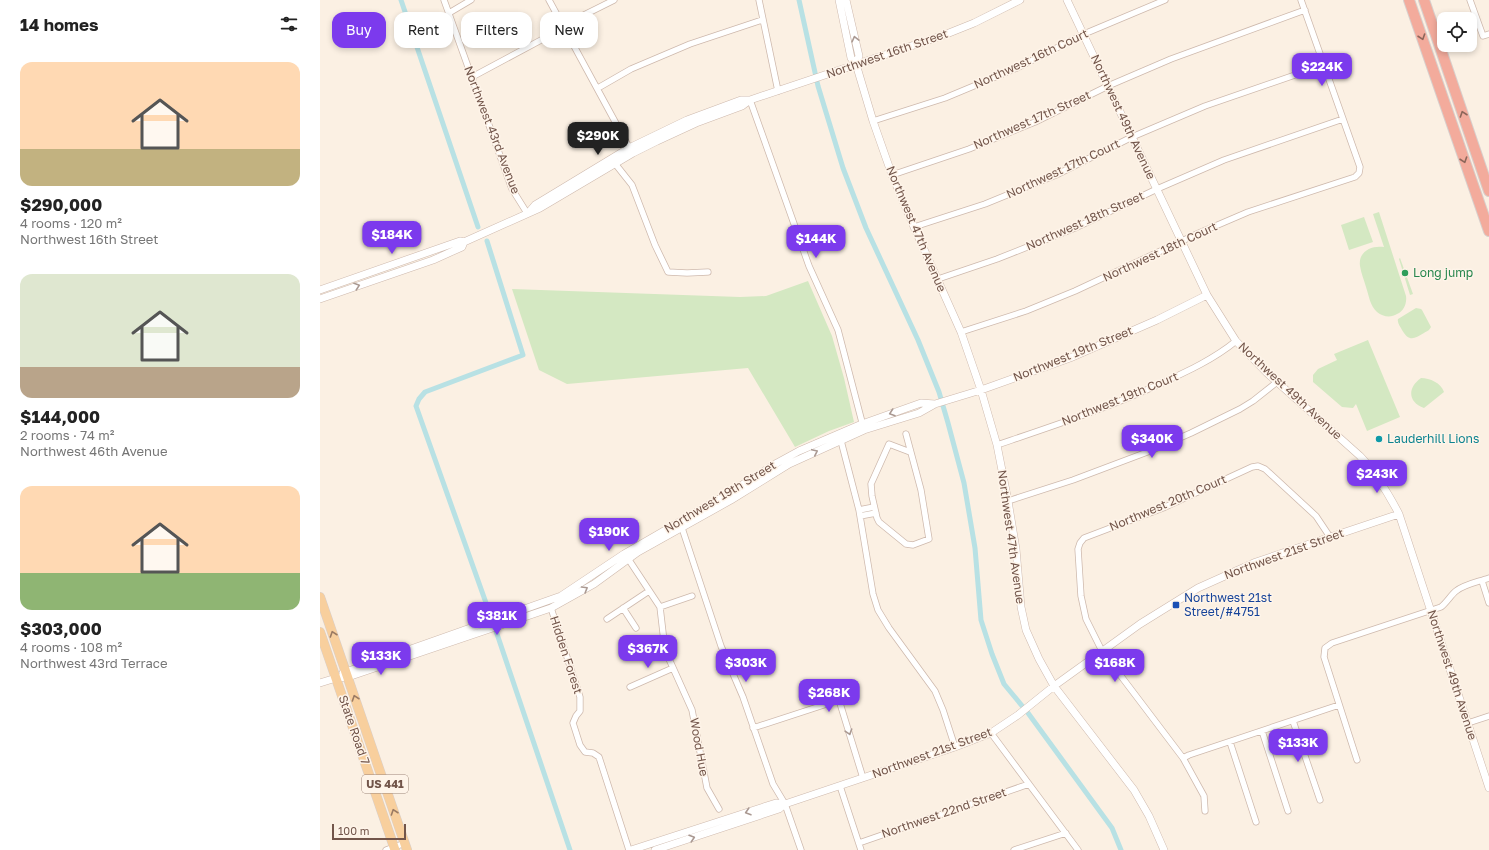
<!DOCTYPE html>
<meta charset="utf-8">
<style>
:root{--surface:#fff;--page:#f6f6f6;--text:#222;--muted:#767676;--accent:#7c3aed}
body{margin:0;font-family:"Golos Text",sans-serif;background:var(--page);color:var(--text);height:100vh;display:flex;flex-direction:column;font-size:15px;white-space:nowrap}
*{box-sizing:border-box;margin:0}
p{font-size:13px;color:var(--muted)}
.icon{flex:none;width:22px;height:22px;fill:none;stroke:currentColor;stroke-width:2;stroke-linecap:round;stroke-linejoin:round}
.map{position:relative;flex:1;overflow:hidden}
.panel{display:flex;flex-direction:column;background:var(--surface);width:320px}
.panel>*{flex:none}
.banner{position:absolute;left:12px;top:12px;width:380px;height:36px;display:flex;gap:8px}
.buttons{position:absolute;left:1117px;top:12px;display:grid;gap:8px}
.buttons a{display:grid;place-items:center;width:40px;height:40px;border-radius:8px;background:var(--surface);box-shadow:0 2px 6px #0003;font-size:20px}
.scale{position:absolute;left:12px;bottom:10px;width:74px;box-sizing:border-box;padding-left:4px;border:2px solid #72554a;border-top:0;font-size:11px;line-height:14px;white-space:nowrap;color:#72554a;-webkit-text-stroke:3px #fef4e9;paint-order:stroke}
.price{position:absolute;translate:-50% -34px;padding:0 9px;border-radius:8px;background:var(--accent);color:#fff;font-size:13px;line-height:26px;filter:drop-shadow(0 1px 2px #0008)}
.price::after{content:'';position:absolute;left:50%;top:24px;width:12px;height:9px;margin-left:-6px;background:inherit;clip-path:polygon(0 0,100% 0,50% 100%)}
.price.selected{background:#222;color:#fff}
ul{padding:0;list-style:none}
li{display:grid;align-content:center;gap:8px;height:212px;padding:0 20px}
li span{display:grid;place-items:center;height:124px;border-radius:12px;color:#555}
li>.icon{margin-inline-start:auto}
span .icon{width:72px;height:72px;fill:#fffc;stroke-width:1}
li b{font-size:17px}
h2{display:flex;justify-content:space-between;align-items:center;height:48px;padding:0 20px;font-size:17px}
.chip{padding:0 14px;border-radius:12px;background:var(--surface);box-shadow:0 2px 6px #0003;font-size:14px;line-height:36px}
.chip.selected{background:var(--accent);color:#fff}
main{display:flex;flex:1;min-height:0}
.map>svg:first-child{display:block}
.green{fill:#d4e8c2}
.lines{fill:none;stroke-linecap:round;stroke-linejoin:round}
.canal{stroke:#b8e1e4;stroke-width:5}
.minor-casing{stroke:#ceb9ad;stroke-width:7}
.tertiary-casing{stroke:#ceb9ad;stroke-width:8}
.primary-casing{stroke:#d8cfcc;stroke-width:10}
.motorway-casing{stroke:#d8cfcc;stroke-width:12}
.minor{stroke:#fff;stroke-width:5.5}
.tertiary{stroke:#fff;stroke-width:7}
.primary{stroke:#f8cf9d;stroke-width:9}
.motorway{stroke:#f3ab9c;stroke-width:10}
.oneway{stroke:#8c665a}
.oneway2{stroke:#aa9992}
.oneway3{stroke:#9a7a63}
.leisure-dot{fill:#2e9e5b;stroke:#fef4e9;stroke-width:1.5}
.culture-dot{fill:#0f9aa8;stroke:#fef4e9;stroke-width:1.5}
.transit-dot{fill:#1a4fb4;stroke:#fef4e9;stroke-width:1.5}
.labels{text-anchor:middle;stroke-width:3;stroke-linejoin:round;paint-order:stroke}
.shield{fill:#fef4e9;stroke:#9c857a;stroke-width:1}
.shield-label{font-size:11px;font-weight:bold;fill:#72554a}
.street-label{font-size:12px;fill:#72554a;stroke:#fef4e9}
.leisure-label{font-size:12px;fill:#27864d;stroke:#fef4e9;text-anchor:start}
.culture-label{font-size:12px;fill:#0d838f;stroke:#fef4e9;text-anchor:start}
.transit-label{font-size:12px;fill:#164399;stroke:#fef4e9;text-anchor:start}
</style>
<main>
<section class="panel">
<h2>14 homes<svg class="icon" aria-label="filters" viewBox="0 0 24 24"><path d="M4 7h16M4 17h16"/><circle cx="9" cy="7" r="2"/><circle cx="15" cy="17" r="2"/></svg></h2>
<ul>
<li><span style="background:linear-gradient(#ffd9b3 70%,#c2b280 0)"><svg class="icon" aria-label="home" viewBox="0 0 24 24"><path d="M3 11l9-7 9 7M6 9v11h12V9"/></svg></span><div><b>$290,000</b><p>4 rooms · 120 m²</p><p>Northwest 16th Street</p></div></li>
<li><span style="background:linear-gradient(#dfe7d0 75%,#b9a48a 0)"><svg class="icon" aria-label="home" viewBox="0 0 24 24"><path d="M3 11l9-7 9 7M6 9v11h12V9"/></svg></span><div><b>$144,000</b><p>2 rooms · 74 m²</p><p>Northwest 46th Avenue</p></div></li>
<li><span style="background:linear-gradient(#ffd9b3 70%,#8fb573 0)"><svg class="icon" aria-label="home" viewBox="0 0 24 24"><path d="M3 11l9-7 9 7M6 9v11h12V9"/></svg></span><div><b>$303,000</b><p>4 rooms · 108 m²</p><p>Northwest 43rd Terrace</p></div></li>
</ul>
</section>
<div class="map">
<svg width="1169" height="850" viewBox="0 0 1169 850">
<rect width="100%" height="100%" fill="#fbf0e3"/>
<path class="green" d="M1059,212L1086,296C1087,303 1084,311 1077,314C1071,318 1063,317 1057,312C1050,306 1049,296 1046,287C1044,280 1041,273 1040,266C1038,251 1052,245 1064,247L1053,214Z
M1044,217L1053,242L1029,250L1021,225Z
M1080,258L1093,294L1090,295L1079,259Z
M488,281L512,336L524,378L534,422L509,431L475,447L428,368L247,384L219,370L192,289L420,297L446,296Z
M1096,308L1101,309L1102,310L1111,327C1109,331 1107,331 1104,333C1094,339 1089,342 1082,330C1080,326 1077,323 1078,319Z
M1048,340L1080,417L1047,431L1036,404L1033,408L1022,407L993,382V375L998,369L1017,360L1014,354Z
M1101,378C1110,378 1121,383 1124,392L1104,408C1088,402 1087,388 1101,378Z"/>
<g class="lines">
<path class="canal" d="M81,0L158,227
M479,0L498,86L523,168L546,228L598,340L619,392L628,423L644,483L655,548L661,620L672,654L684,684L708,713L792,828L801,850
M167,241L203,355L105,392L99,399L96,406L176,631L250,850"/>
<defs>
<path id="minor" d="M124,0L192,189L207,213
M229,0L311,151
M439,0L458,91
M1150,0L1163,36L1169,34
M129,13L151,0
M244,25L294,0
M152,77L236,32
M278,88L311,69L370,44L442,20
M430,100L489,266L518,330L543,426
M553,121L625,98L697,68L764,34L845,0
M293,161L312,185L335,245L348,272L367,273L388,272
M572,175L649,149L715,122L788,86L851,59L985,10
M594,227L665,204L736,175L812,137L885,106L1004,65
M618,279L677,259L755,228L837,189L904,160L1023,119
M641,332L706,311L755,291L879,233L928,212L1035,177L1039,173L1040,167L981,0
M586,434L601,490L609,539L593,545L586,544L559,522L557,518L552,496L551,484L569,444L590,452
M520,437L539,510L553,594L558,610L569,628L615,691L623,710L635,747
M677,445C733,426 788,408 842,383C868,371 894,359 916,341
M688,501L753,480L830,451L871,433L920,409L933,401L957,382
M539,510L554,507
M540,516L556,513
M361,525L401,646L423,697L453,784L465,804L481,850
M307,557L340,607L345,650L372,710L387,788L399,809
M1162,581L1169,603
M340,607L372,596
M231,608L260,697V711L256,716L253,723L260,745L265,752L273,753L279,757L309,850
M303,608L316,628
M287,619L329,591
M310,687L353,668
M973,721L1000,800
M1148,723L1169,716
M433,728L519,700L543,778
M942,731L968,811
M671,733L758,850
M910,742L936,822
M863,758L869,755L1019,705
M1037,760L1004,657L1005,648L1012,643L1121,607C1127,602 1131,595 1136,591C1145,584 1158,582 1169,578
M520,786L541,850
M885,811L884,796L863,758L782,651L766,619L761,596L758,549L760,543L764,538L843,508L932,467L938,466L945,469L996,516L1010,537
M539,843L709,784
M66,850L85,843
M694,850L746,833"/>
<path id="tertiary" d="M519,0L531,58L536,64L553,121L572,175L594,227L641,332L661,390L677,445L688,501L696,549L701,607L706,630L719,659L734,686L814,790L829,816L844,850
M526,0L539,56L536,64
M747,0L887,295L916,341L947,373L1040,456C1057,474 1068,493 1079,514L1169,788
M209,212L215,205L309,148L367,120L421,100H430
M0,290L140,241L144,242L220,208L313,153L337,141L376,123L422,106L430,100L624,35L654,23L700,0
M0,299L113,260L142,247L144,242
M23,673L241,596L304,554L406,495L457,463L479,451L542,424L601,403L615,404
M0,683L16,678L28,677L231,608L274,584L318,552L411,500L469,464L544,430L599,413L615,404L661,390L750,358L837,320L887,295
M311,850L456,803L465,804
M335,850L459,809L465,804L635,747L671,733L698,715L734,686L820,624L878,588L936,562L1079,514"/>
<path id="primary" d="M0,597L87,850
M0,632L75,850"/>
<path id="motorway" d="M1089,0L1169,231
M1104,0L1169,191"/>
</defs>
<use href="#minor" class="minor-casing"/>
<use href="#tertiary" class="tertiary-casing"/>
<use href="#primary" class="primary-casing"/>
<use href="#motorway" class="motorway-casing"/>
<use href="#minor" class="minor"/>
<use href="#tertiary" class="tertiary"/>
<use href="#primary" class="primary"/>
<use href="#motorway" class="motorway"/>
</g>
<defs><path id="oneway-chevron" d="M-2-3.5L2.5 0L-2 3.5" fill="none" stroke-width="1.6" stroke-linecap="round" stroke-linejoin="round"/></defs>
<g class="oneway">
<use href="#oneway-chevron" transform="translate(1102 37) rotate(71)"/>
<use href="#oneway-chevron" transform="translate(1143 114) rotate(-109)"/>
<use href="#oneway-chevron" transform="translate(1144 160) rotate(71)"/>
</g>
<g class="oneway2">
<use href="#oneway-chevron" transform="translate(535 39) rotate(-104)"/>
<use href="#oneway-chevron" transform="translate(37 286) rotate(-19)"/>
<use href="#oneway-chevron" transform="translate(572 413) rotate(161)"/>
<use href="#oneway-chevron" transform="translate(495 452) rotate(-25)"/>
<use href="#oneway-chevron" transform="translate(265 589) rotate(-31)"/>
<use href="#oneway-chevron" transform="translate(529 732) rotate(72)"/>
<use href="#oneway-chevron" transform="translate(428 812) rotate(162)"/>
<use href="#oneway-chevron" transform="translate(372 838) rotate(-18)"/>
</g>
<g class="oneway3">
<use href="#oneway-chevron" transform="translate(13 634) rotate(-109)"/>
<use href="#oneway-chevron" transform="translate(35 698) rotate(-109)"/>
<use href="#oneway-chevron" transform="translate(74 812) rotate(-109)"/>
</g>
<circle class="leisure-dot" cx="1085" cy="273" r="4"/>
<circle class="culture-dot" cx="1059" cy="439" r="4"/>
<rect class="transit-dot" x="852" y="601" width="8" height="8" rx="2"/>
<g class="labels">
<rect class="shield" x="42" y="775" width="46" height="18" rx="3"/>
<g class="shield-label">
<text x="65" y="788">US 441</text>
</g>
<g class="street-label">
<text transform="translate(567 54) rotate(-19)" y="4">Northwest 16th Street</text>
<text transform="translate(711 59) rotate(-25)" y="4">Northwest 16th Court</text>
<text transform="translate(803 117) rotate(65)" y="4">Northwest 49th Avenue</text>
<text transform="translate(712 120) rotate(-24)" y="4">Northwest 17th Street</text>
<text transform="translate(172 130) rotate(69)" y="4">Northwest 43rd Avenue</text>
<text transform="translate(743 169) rotate(-25)" y="4">Northwest 17th Court</text>
<text transform="translate(765 221) rotate(-24)" y="4">Northwest 18th Street</text>
<text transform="translate(596 229) rotate(67)" y="4">Northwest 47th Avenue</text>
<text transform="translate(840 252) rotate(-25)" y="4">Northwest 18th Court</text>
<text transform="translate(753 354) rotate(-22)" y="4">Northwest 19th Street</text>
<text transform="translate(970 391) rotate(43)" y="4">Northwest 49th Avenue</text>
<text transform="translate(800 399) rotate(-22)" y="4">Northwest 19th Court</text>
<text transform="translate(400 497) rotate(-31)" y="4">Northwest 19th Street</text>
<text transform="translate(848 503) rotate(-23)" y="4">Northwest 20th Court</text>
<text transform="translate(691 537) rotate(82)" y="4">Northwest 47th Avenue</text>
<text transform="translate(964 554) rotate(-20)" y="4">Northwest 21st Street</text>
<text transform="translate(246 655) rotate(72)" y="4">Hidden Forest</text>
<text transform="translate(1132 675) rotate(72)" y="4">Northwest 49th Avenue</text>
<text transform="translate(34 730) rotate(71)" y="4">State Road 7</text>
<text transform="translate(379 747) rotate(80)" y="4">Wood Hue</text>
<text transform="translate(612 753) rotate(-20)" y="4">Northwest 21st Street</text>
<text transform="translate(624 813) rotate(-19)" y="4">Northwest 22nd Street</text>
</g>
<g class="leisure-label">
<text x="1093" y="277">Long jump</text>
</g>
<g class="culture-label">
<text x="1067" y="443">Lauderhill Lions</text>
</g>
<g class="transit-label">
<text x="864" y="602">Northwest 21st<tspan x="864" dy="14">Street/#4751</tspan></text>
</g>
</g>
</svg>
<div class="buttons">
<a><svg class="icon" aria-label="locate" viewBox="0 0 24 24"><circle cx="12" cy="12" r="6"/><path d="M12 2v4M12 18v4M2 12h4M18 12h4"/></svg></a>
</div>
<div class="scale">100 m</div>
<b class="price" style="left:1002px;top:87px">$224K</b>
<b class="price selected" style="left:278px;top:156px">$290K</b>
<b class="price" style="left:72px;top:255px">$184K</b>
<b class="price" style="left:496px;top:259px">$144K</b>
<b class="price" style="left:832px;top:459px">$340K</b>
<b class="price" style="left:1057px;top:494px">$243K</b>
<b class="price" style="left:289px;top:552px">$190K</b>
<b class="price" style="left:177px;top:636px">$381K</b>
<b class="price" style="left:328px;top:669px">$367K</b>
<b class="price" style="left:61px;top:676px">$133K</b>
<b class="price" style="left:426px;top:683px">$303K</b>
<b class="price" style="left:795px;top:683px">$168K</b>
<b class="price" style="left:509px;top:713px">$268K</b>
<b class="price" style="left:978px;top:763px">$133K</b>
<div class="banner">
<a class="chip selected">Buy</a>
<a class="chip">Rent</a>
<a class="chip">Filters</a>
<a class="chip">New</a>
</div>
</div>
</main>
